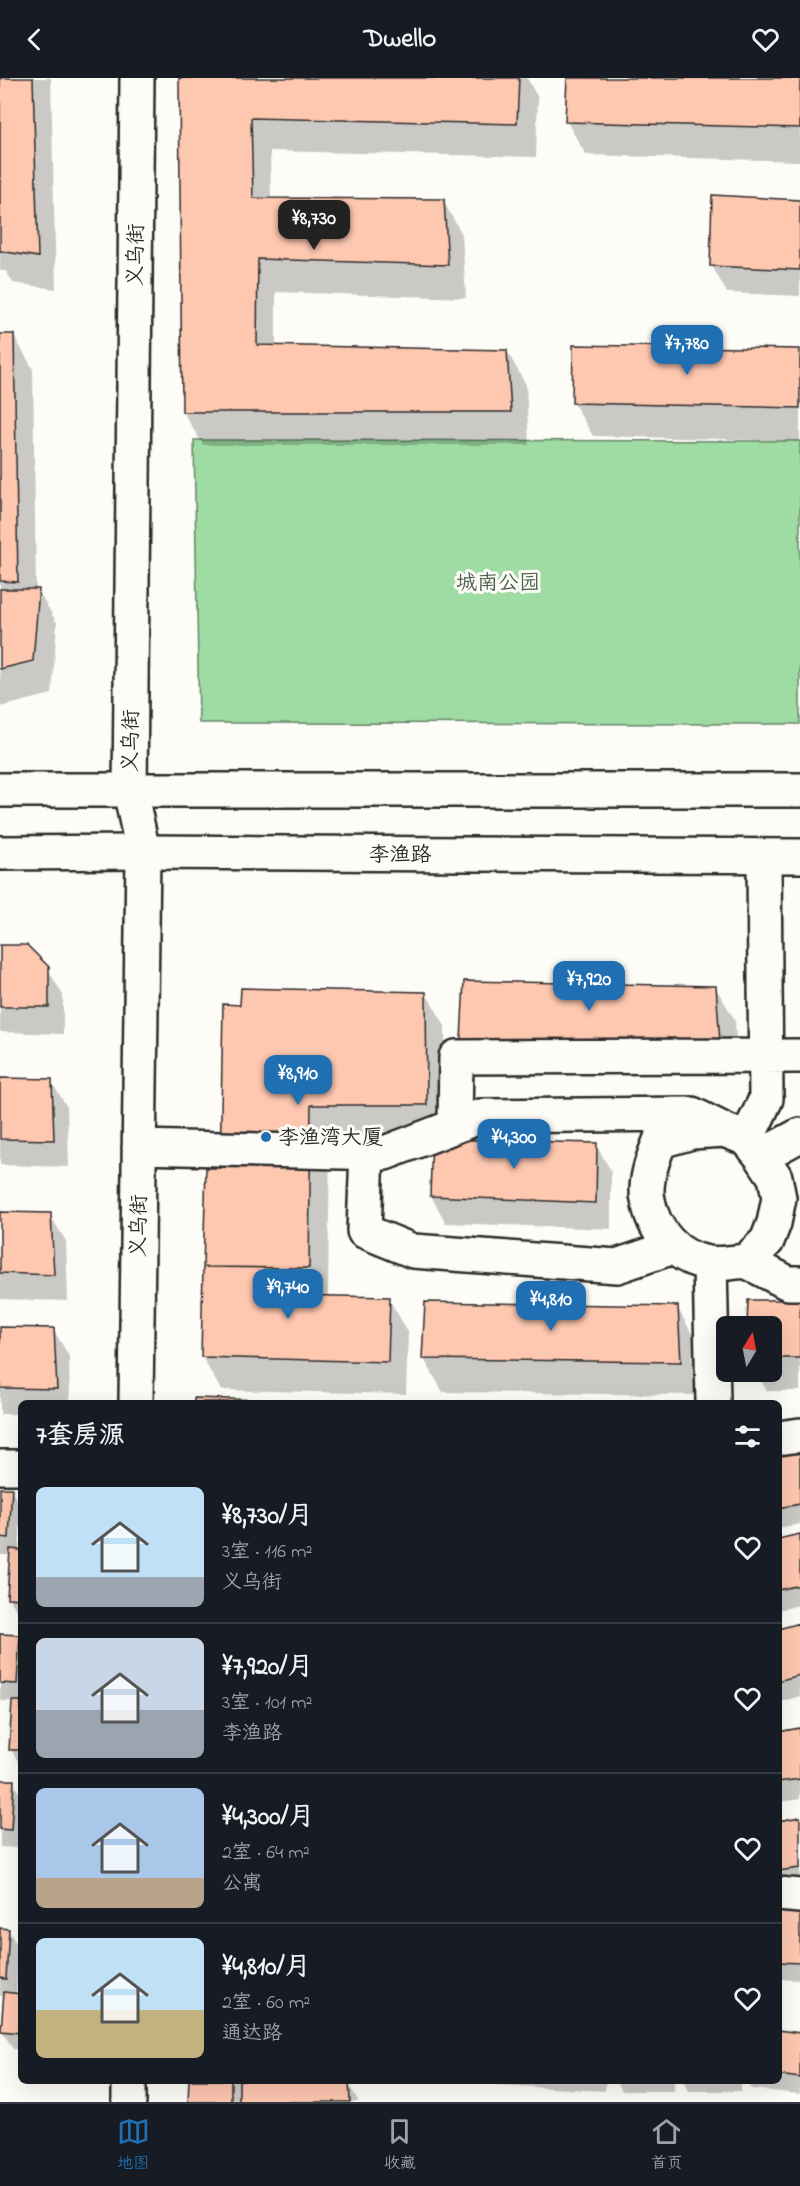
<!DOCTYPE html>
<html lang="zh">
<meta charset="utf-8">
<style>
:root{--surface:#171b24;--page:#20242c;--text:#f1f3f6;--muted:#9ea1a6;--line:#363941;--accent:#1f6fb2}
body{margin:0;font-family:"Indie Flower","LXGW WenKai TC",sans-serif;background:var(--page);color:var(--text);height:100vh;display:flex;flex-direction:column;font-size:22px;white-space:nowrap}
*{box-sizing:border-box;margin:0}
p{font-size:20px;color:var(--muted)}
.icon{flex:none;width:33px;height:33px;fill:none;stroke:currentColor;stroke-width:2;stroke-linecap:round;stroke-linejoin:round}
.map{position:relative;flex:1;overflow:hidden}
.details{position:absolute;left:18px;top:1322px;width:764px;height:684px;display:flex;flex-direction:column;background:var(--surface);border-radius:9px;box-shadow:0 6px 24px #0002}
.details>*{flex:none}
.needle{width:39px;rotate:10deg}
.buttons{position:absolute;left:716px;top:1238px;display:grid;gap:12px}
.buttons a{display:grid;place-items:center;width:66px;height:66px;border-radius:9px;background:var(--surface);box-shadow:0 6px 24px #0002;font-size:30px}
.price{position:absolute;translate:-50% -51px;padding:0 14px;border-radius:12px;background:var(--accent);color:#fff;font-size:20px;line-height:39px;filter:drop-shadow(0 2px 3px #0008)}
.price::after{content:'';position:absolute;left:50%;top:36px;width:18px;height:14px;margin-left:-9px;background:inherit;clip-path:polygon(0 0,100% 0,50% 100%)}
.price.selected{background:#222;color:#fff}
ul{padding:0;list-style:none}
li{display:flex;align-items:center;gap:18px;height:150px;padding:0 18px}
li+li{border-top:2px solid var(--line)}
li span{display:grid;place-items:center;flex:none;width:168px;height:120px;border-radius:9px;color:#555}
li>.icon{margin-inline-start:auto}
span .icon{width:72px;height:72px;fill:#fffc;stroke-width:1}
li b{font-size:26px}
h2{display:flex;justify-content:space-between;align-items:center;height:72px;padding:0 18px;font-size:26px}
header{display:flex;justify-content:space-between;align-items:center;height:78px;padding:0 18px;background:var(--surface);font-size:27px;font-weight:700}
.tabs{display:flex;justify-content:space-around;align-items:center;height:84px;border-top:2px solid var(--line);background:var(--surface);font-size:16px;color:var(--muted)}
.tabs a{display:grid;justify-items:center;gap:3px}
.tabs .selected{color:var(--accent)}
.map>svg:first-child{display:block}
.green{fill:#9fdca3;stroke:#658467;stroke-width:1.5}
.shadow{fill:#0003;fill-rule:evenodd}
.building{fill:#fec7b0;stroke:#2b2b2b;stroke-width:1.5}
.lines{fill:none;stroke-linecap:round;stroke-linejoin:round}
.minor-casing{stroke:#2b2b2b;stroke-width:38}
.major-casing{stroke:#2b2b2b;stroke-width:38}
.minor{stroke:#fdfcf7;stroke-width:33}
.major{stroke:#fdfcf7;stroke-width:33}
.poi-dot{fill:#1f6fb2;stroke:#fdfcf7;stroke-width:2}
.labels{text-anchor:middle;stroke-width:6;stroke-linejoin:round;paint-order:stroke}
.street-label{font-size:21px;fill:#2b2b2b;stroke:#fdfcf7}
.park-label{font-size:21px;fill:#4e604f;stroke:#fdfcf7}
.poi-label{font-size:21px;fill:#2b2b2b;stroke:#fdfcf7;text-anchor:start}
</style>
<header><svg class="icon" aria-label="back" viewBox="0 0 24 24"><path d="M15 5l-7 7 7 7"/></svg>Dwello<svg class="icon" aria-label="heart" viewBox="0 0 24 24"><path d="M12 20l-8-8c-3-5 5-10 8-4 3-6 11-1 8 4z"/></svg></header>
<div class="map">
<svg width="800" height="2024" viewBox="0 0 800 2024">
<rect width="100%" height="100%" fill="#fdfcf7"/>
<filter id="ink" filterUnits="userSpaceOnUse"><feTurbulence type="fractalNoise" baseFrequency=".0167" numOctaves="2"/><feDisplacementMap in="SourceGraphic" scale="12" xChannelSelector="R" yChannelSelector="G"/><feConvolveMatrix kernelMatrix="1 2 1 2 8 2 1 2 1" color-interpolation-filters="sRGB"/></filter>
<g filter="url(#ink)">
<path class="green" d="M194,362L800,363V646L199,645Z"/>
<path class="shadow" d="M0,0H51L56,211L13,205L6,193H0Z
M180,0H527L538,20L536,79L270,73L271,121L443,123L462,156L466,220L276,214V269L507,273L526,307L529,367H203L183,334Z
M568,0H800V83L586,77L567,44Z
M800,124V218L727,215L712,188Z
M0,258H14L33,291L36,512H38L57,545L52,616L0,629Z
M800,272V363L593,358L573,324Z
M0,868L47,890L63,917V956L0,954Z
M715,909L735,942L738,997L482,994L463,961Z
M426,915L445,948V1063L596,1067L611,1093V1151L446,1145L431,1118L434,1060H330L328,1219L389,1221L408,1254L406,1316L221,1312L202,1279L207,1092H222L242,929ZM282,1183L303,1219H299L279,1184Z
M0,1002L51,1003L67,1029L69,1089L0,1087Z
M0,1136L50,1137L66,1163L68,1223L0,1221Z
M800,1224V1313H767L755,1293H771V1248H749Z
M677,1229L696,1263L699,1317L443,1314L424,1281Z
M0,1250L53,1251L69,1278L70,1324H21V1336H0Z
M196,1322L292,1324H196Z
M797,1372L800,1377V1446L778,1450V1376Z
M0,1411L11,1412L21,1429L19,1473H21V1539L9,1520L11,1477H0Z
M800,1458V1527L778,1532V1462Z
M800,1547V1618L778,1625V1553Z
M0,1557L19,1558L21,1561V1689L11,1671L13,1623H0Z
M800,1651V1721L781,1724L778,1720V1656Z
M0,1703L13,1704L21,1718L20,1770L0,1769Z
M800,1740V1809L778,1808V1744Z
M778,1832L800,1833V1902L778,1901Z
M0,1852H8L19,1870L16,1917H21V1972L13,1971L2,1953L5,1918H0Z
M778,1954L800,1956V2016L751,2011L745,2002H778Z
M190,2002H324L348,2005L359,2024H190Z
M439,2002H490V2005Z
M494,2002H606L605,2013L497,2007Z
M616,2002H674V2013H622Z
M683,2002H741V2013H689Z"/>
<path class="building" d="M0,0H33L38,179L0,173Z
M179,0H519L517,46L251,40L253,120L444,121L448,187L258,181L257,267L507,272L511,334H182Z
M567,0H800V50L565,44Z
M712,117L800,122V192L710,188Z
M0,256H14L18,504L0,503Z
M573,267L800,271V330L572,325Z
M0,511H39L33,583L0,591Z
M0,867H27L49,889V929H0Z
M464,903L716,908L720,964L461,961Z
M241,910L426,914L427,1027H311L309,1190L203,1189L206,1090H220L223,926L240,927Z
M0,1000L52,1001L54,1062L0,1061Z
M432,1061L597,1065L596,1125L430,1118Z
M0,1134L51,1135L54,1197L0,1195Z
M203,1189L284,1190L283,1217L390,1219L388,1284L201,1279Z
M748,1222H800V1280H771V1248H747Z
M425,1224L678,1228L681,1284L422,1281Z
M0,1249L54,1250L57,1311L0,1310Z
M194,1320L292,1323V1324H194Z
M798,1370L800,1377V1426L778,1430V1375Z
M0,1410H12L9,1460L0,1459Z
M800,1456V1507L778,1512V1461Z
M10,1471L21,1472V1521L7,1520Z
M800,1545V1597L778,1603V1551Z
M0,1556L20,1557L17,1606L0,1605Z
M12,1623H21V1672H9Z
M800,1650V1701L778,1704V1654Z
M0,1702H14L11,1752L0,1751Z
M800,1739V1790L778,1793V1743Z
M778,1831H800V1885L778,1884Z
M0,1850L9,1851L6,1901L0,1900Z
M4,1914L21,1916V1955L1,1953Z
M778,1952L800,1955V2000L778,1997Z
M189,2002H231V2024H188Z
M239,2002L349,2003L350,2024H239Z"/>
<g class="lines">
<defs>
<path id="minor" d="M455,1048L456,979L800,978
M724,1052L747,1061L761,1078L775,1099L779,1120L774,1145L767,1163L746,1183C734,1184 720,1187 709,1185C677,1181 653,1153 648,1122C644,1104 653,1080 660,1063L692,1054Z
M747,1061L766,1021L764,778
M139,1069L385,1075L481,1038L692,1036L724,1052
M367,1074L364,1153L413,1173L617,1188L673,1169
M761,1078L800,1057
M746,1183L788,1205H800
M710,1186L713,1324
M136,1324L143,774L130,712L137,0
M778,1360L800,1357
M0,1389H21
M778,1816L800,1818
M129,2024V2002"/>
<path id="major" d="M0,712H800
M0,775L143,774L800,778"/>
</defs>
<use href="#minor" class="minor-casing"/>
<use href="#major" class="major-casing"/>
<use href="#minor" class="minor"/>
<use href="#major" class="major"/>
</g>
</g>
<circle class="poi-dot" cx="266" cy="1059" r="6"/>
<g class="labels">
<g class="street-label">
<text transform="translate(135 177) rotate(-89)" y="7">义乌街</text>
<text transform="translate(130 663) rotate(-89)" y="7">义乌街</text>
<text x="400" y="783">李渔路</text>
<text transform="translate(138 1148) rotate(-89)" y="7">义乌街</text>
</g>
<g class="park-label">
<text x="498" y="511">城南公园</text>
</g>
<g class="poi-label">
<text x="278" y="1066">李渔湾大厦</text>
</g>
</g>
</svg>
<div class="buttons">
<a><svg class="needle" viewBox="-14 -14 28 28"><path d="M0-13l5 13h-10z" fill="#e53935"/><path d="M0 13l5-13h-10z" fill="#9ea1a6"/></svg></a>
</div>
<b class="price selected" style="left:314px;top:173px">¥8,730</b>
<b class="price" style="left:687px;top:298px">¥7,780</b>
<b class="price" style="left:589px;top:934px">¥7,920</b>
<b class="price" style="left:298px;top:1028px">¥8,910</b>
<b class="price" style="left:514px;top:1092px">¥4,300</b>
<b class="price" style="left:288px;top:1242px">¥9,740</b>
<b class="price" style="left:551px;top:1254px">¥4,810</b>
<section class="details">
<h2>7套房源<svg class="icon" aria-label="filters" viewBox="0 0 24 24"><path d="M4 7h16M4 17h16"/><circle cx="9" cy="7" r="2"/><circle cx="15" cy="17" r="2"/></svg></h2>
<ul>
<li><span style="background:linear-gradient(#bfe0f5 75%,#9aa5b1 0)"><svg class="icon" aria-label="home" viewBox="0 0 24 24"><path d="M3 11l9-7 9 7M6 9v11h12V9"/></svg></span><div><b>¥8,730/月</b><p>3室 · 116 m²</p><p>义乌街</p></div><svg class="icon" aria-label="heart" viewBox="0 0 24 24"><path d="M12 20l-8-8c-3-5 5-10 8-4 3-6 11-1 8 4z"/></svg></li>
<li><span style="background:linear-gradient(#c9d6e8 60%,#9aa5b1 0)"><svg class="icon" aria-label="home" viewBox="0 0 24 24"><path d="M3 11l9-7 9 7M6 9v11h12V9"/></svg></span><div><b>¥7,920/月</b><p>3室 · 101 m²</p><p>李渔路</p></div><svg class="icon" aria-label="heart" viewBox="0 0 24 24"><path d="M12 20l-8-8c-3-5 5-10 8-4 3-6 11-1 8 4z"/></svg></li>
<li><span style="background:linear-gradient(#a9c7e8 75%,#b9a48a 0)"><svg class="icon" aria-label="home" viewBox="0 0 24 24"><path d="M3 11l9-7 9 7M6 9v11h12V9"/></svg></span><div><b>¥4,300/月</b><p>2室 · 64 m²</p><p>公寓</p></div><svg class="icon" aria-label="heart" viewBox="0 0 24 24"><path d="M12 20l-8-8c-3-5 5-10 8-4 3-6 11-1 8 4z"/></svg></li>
<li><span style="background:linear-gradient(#bfe0f5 60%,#c2b280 0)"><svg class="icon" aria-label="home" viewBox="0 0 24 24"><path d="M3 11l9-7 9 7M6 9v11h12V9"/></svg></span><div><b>¥4,810/月</b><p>2室 · 60 m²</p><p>通达路</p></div><svg class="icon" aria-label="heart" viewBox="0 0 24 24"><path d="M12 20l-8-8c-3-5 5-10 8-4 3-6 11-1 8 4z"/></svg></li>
</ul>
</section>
</div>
<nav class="tabs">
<a class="selected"><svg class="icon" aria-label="map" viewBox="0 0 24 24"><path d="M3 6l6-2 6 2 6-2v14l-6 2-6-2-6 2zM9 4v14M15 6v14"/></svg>地图</a>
<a><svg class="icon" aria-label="saved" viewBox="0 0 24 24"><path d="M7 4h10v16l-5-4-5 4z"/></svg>收藏</a>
<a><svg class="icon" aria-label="home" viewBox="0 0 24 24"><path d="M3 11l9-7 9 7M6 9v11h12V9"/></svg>首页</a>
</nav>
